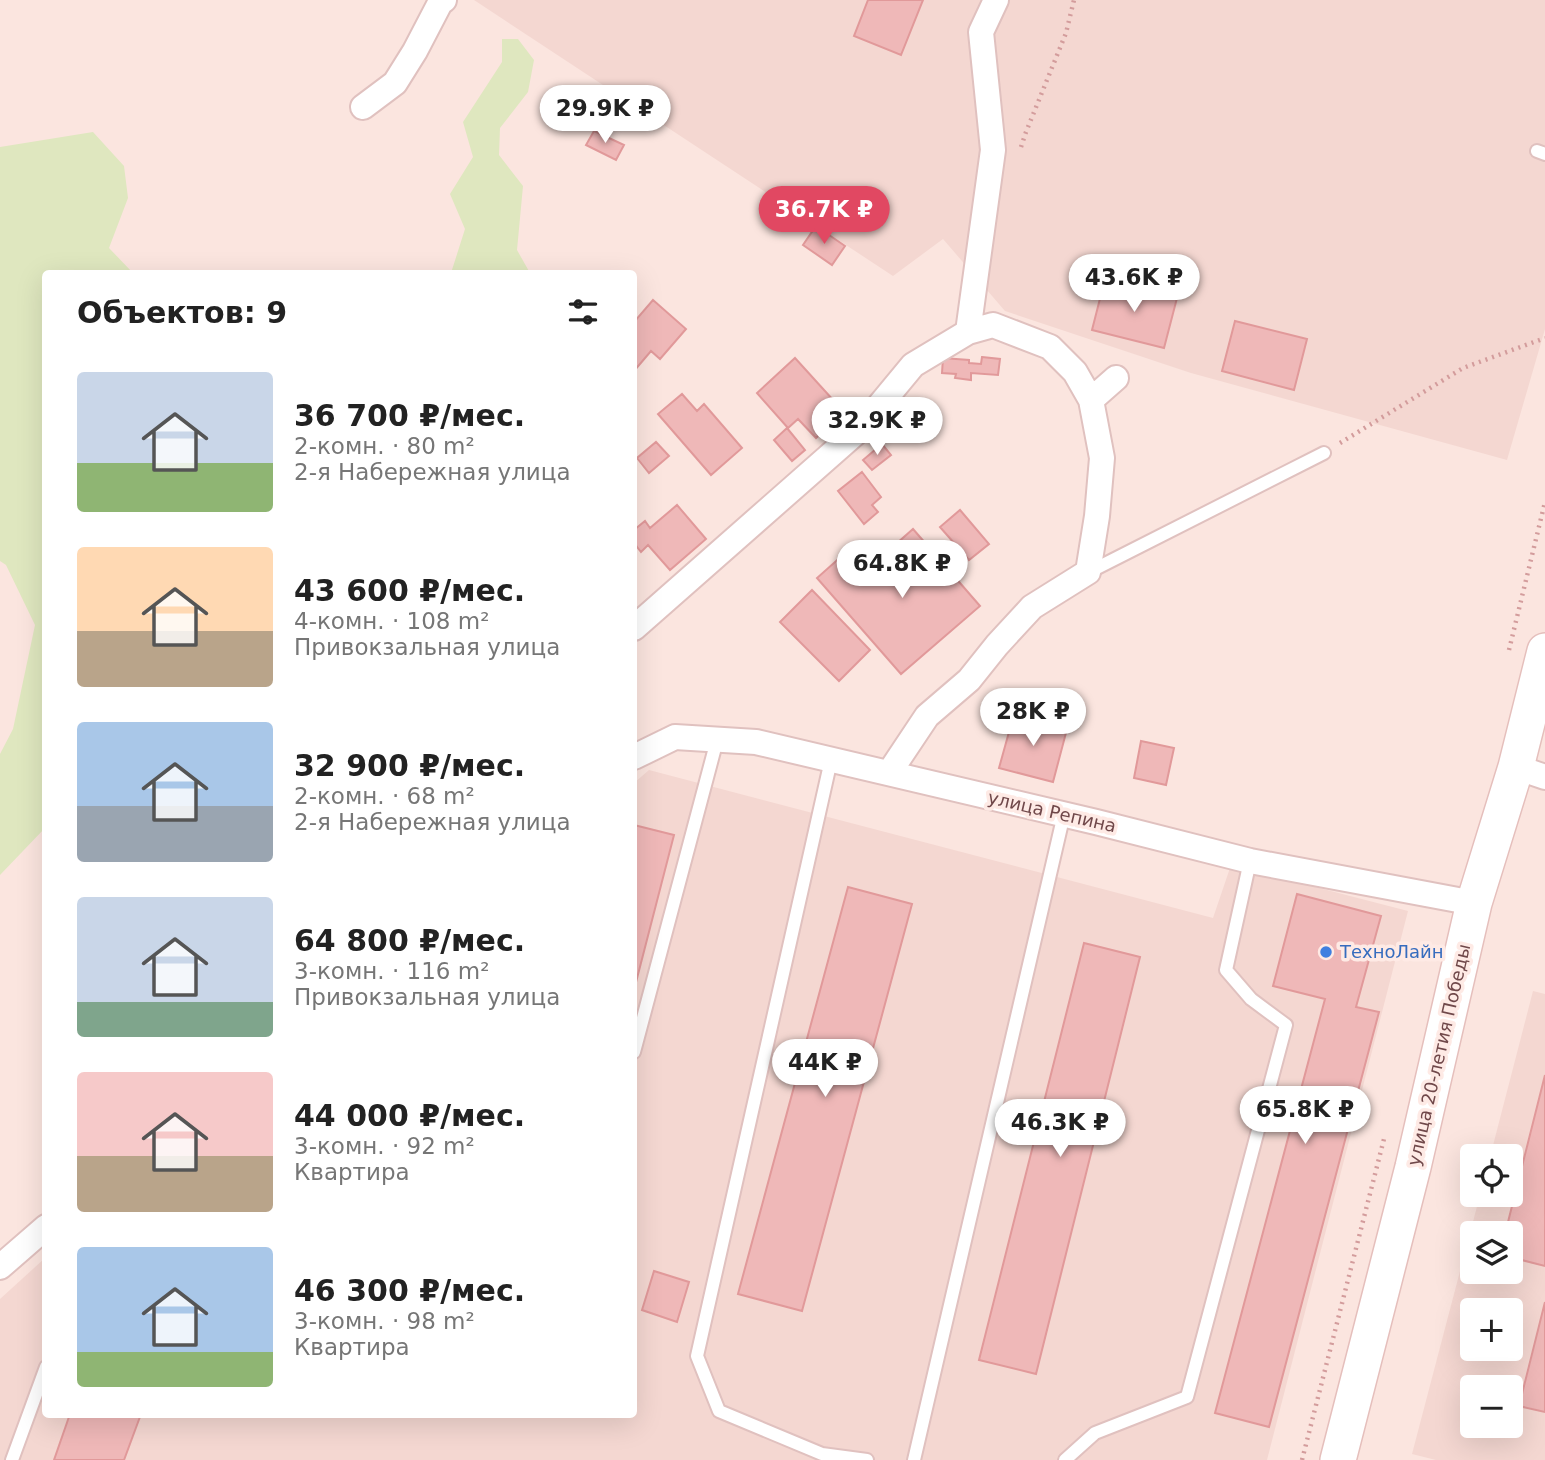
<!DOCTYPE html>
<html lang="ru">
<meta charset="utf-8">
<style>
:root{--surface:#fff;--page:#f6f6f6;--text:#222;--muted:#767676;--accent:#e14862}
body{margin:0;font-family:"DejaVu Sans",sans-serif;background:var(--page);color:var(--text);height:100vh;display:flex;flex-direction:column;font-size:26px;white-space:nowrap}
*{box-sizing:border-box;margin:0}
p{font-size:23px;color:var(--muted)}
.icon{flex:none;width:38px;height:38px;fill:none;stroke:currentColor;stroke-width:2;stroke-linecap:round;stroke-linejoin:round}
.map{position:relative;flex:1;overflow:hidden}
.details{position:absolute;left:42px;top:270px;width:595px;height:1148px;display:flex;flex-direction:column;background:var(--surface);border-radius:7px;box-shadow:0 7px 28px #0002}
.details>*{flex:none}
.buttons{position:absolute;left:1460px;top:1144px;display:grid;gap:14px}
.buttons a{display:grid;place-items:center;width:63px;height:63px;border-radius:7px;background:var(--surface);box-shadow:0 7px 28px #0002;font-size:35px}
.price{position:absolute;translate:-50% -60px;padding:0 16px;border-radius:24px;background:#fff;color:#222;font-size:23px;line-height:46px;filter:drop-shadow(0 2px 4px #0008)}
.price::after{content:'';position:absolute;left:50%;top:42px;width:21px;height:16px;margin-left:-10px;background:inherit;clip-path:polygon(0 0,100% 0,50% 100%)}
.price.selected{background:var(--accent);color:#fff}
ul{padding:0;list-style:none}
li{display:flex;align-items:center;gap:21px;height:175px;padding:0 35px}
li span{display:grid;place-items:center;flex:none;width:196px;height:140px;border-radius:7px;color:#555}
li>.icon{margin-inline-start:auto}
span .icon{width:84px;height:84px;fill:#fffc;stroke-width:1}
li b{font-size:30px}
h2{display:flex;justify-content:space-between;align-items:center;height:84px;padding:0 35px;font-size:30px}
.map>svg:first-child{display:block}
.residential{fill:#f4d7d1;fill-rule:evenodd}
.green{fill:#dfe7bf}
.building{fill:#efb8b8;stroke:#e1999a;stroke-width:2}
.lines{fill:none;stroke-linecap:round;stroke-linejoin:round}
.service-casing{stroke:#e0c1bf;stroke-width:16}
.minor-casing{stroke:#e0c1bf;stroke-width:28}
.secondary-casing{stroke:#e5bfbc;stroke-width:38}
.path{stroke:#d39c9c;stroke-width:4.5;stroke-dasharray:2 5;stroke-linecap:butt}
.service{stroke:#fff;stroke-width:12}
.minor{stroke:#fff;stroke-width:24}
.secondary{stroke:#fff;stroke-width:35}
.shop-dot{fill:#3f7fe0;stroke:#feeae5;stroke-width:2.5}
.labels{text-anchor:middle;stroke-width:7;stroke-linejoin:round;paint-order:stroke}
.street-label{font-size:18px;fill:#70484a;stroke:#feeae5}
.shop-label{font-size:18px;fill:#366cbe;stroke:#feeae5;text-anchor:start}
</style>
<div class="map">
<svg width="1545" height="1460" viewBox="0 0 1545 1460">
<rect width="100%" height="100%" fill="#fbe5df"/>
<path class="residential" d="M474,0H1545V329L1507,460L1191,373L1005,311L943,239L893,276Z
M649,770L1213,918L1231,865L1408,911L1267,1460H0V1299L45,1258L46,1414H634V783Z
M1533,991L1545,994V1460H1436L1412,1454L1480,1195H1510V1157H1490ZM1472,1234H1510V1272H1472ZM1472,1311H1510V1349H1472ZM1472,1388H1510V1426H1472Z"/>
<path class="green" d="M502,39H518L534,60L528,92L500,128L499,155L523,186L517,250L530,273H451L465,229L450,194L473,157L463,122L502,62Z
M93,132L124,166L128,198L109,248L133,273H46L45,828L0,875V754L13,729L35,625L6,565L0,561V147Z"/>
<path class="building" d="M868,0H923L901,55L854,36Z
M594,131L624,145L616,160L586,145Z
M816,226L845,246L832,265L803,245Z
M1105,279L1177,298L1164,348L1092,330Z
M653,300L686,329L660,359L651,351L634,371V322Z
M1235,321L1307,339L1294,390L1222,371Z
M982,357L1000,359L998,375L971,373V380L955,378L956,374L942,373L943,358L969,360V363L981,364Z
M795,358L844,412L816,438L798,419L788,428L757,393Z
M682,394L697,411L704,404L742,448L711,475L658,414Z
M787,428L805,450L792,461L774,440Z
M656,442L669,456L649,473L637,458Z
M882,444L891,455L872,470L863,460Z
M862,472L881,497L872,505L878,512L864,524L838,491Z
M677,505L706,539L670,570L648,545L641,552L634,543V530L645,521L650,528Z
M960,510L989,544L969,560L940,527Z
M913,529L980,606L901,674L817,578L843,555L861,575Z
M812,590L870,650L839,681L780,622Z
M1014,714L1067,729L1053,782L999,768Z
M1141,741L1174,748L1166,785L1134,778Z
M634,825L674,835L634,990Z
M848,887L912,904L802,1311L738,1294Z
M1297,894L1381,916L1356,1007L1379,1012L1269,1427L1215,1413L1325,999L1273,986Z
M1084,943L1140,957L1036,1374L979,1360Z
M1545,1075V1266L1510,1257V1234H1505Z
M654,1271L689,1282L677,1322L642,1310Z
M1545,1302V1412L1519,1406Z
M70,1414H141L124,1460H54Z"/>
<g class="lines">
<defs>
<path id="service" d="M1537,151L1545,154
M1089,572L1324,453
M831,760L697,1356L719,1411L822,1454L867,1460
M634,1052L717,740
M12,1460L46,1367
M914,1460L1064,814
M1065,1460L1095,1433L1187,1397L1286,1025L1251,999L1226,970L1250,861"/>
<path id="minor" d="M363,107L395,83L415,51L440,3L444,0
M968,332L993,150L981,32L996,0
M1091,400L1116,378
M634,628L860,429L913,365L968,332L993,325L1050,347L1075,372L1091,400L1102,458L1097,516L1088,572L1032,607L997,645L969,680L927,716L889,773
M634,757L675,737L756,742L1096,822L1250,861L1474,903
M1516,767L1545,777
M0,1267L46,1227"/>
<path id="secondary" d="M1338,1460L1413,1167L1474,903L1516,767L1545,651"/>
</defs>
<use href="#service" class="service-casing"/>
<use href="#minor" class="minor-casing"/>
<use href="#secondary" class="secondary-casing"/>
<path class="path" d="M1021,147L1026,132L1066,33L1074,0
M1340,443L1463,368L1545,338
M1509,650L1545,502
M1302,1460L1385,1135"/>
<use href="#service" class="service"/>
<use href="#minor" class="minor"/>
<use href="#secondary" class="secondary"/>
</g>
<circle class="shop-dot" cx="1326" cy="952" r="7"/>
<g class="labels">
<g class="street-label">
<text transform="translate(1052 812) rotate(13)" y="6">улица Репина</text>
<text transform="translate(1439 1055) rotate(-77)" y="6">улица 20-летия Победы</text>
</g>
<g class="shop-label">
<text x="1340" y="958">ТехноЛайн</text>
</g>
</g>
</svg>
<div class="buttons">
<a><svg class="icon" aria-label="locate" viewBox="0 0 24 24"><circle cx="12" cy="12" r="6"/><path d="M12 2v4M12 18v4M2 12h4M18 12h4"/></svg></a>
<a><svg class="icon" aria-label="layers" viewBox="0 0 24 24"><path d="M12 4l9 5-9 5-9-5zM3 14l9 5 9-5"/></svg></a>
<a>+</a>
<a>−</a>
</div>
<b class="price" style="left:605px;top:145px">29.9K ₽</b>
<b class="price selected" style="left:824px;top:246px">36.7K ₽</b>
<b class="price" style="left:1134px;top:314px">43.6K ₽</b>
<b class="price" style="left:877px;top:457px">32.9K ₽</b>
<b class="price" style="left:902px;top:600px">64.8K ₽</b>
<b class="price" style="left:1033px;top:748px">28K ₽</b>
<b class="price" style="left:825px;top:1099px">44K ₽</b>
<b class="price" style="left:1305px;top:1146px">65.8K ₽</b>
<b class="price" style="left:1060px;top:1159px">46.3K ₽</b>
<section class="details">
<h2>Объектов: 9<svg class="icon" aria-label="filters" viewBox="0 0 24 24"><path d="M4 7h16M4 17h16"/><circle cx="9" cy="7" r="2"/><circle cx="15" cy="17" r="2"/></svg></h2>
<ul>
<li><span style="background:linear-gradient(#c9d6e8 65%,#8fb573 0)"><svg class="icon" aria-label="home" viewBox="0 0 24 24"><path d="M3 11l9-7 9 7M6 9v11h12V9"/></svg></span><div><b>36 700 ₽/мес.</b><p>2-комн. · 80 m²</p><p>2-я Набережная улица</p></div></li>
<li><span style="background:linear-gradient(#ffd9b3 60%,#b9a48a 0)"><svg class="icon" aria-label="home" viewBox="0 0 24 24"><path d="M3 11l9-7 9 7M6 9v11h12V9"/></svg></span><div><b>43 600 ₽/мес.</b><p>4-комн. · 108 m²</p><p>Привокзальная улица</p></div></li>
<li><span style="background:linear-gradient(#a9c7e8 60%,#9aa5b1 0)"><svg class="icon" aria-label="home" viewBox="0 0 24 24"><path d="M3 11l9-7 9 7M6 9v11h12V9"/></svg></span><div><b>32 900 ₽/мес.</b><p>2-комн. · 68 m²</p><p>2-я Набережная улица</p></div></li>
<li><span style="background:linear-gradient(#c9d6e8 75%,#7fa58c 0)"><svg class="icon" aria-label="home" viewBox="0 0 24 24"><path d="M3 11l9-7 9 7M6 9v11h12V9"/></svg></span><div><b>64 800 ₽/мес.</b><p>3-комн. · 116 m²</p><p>Привокзальная улица</p></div></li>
<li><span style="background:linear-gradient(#f6c9c9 60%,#b9a48a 0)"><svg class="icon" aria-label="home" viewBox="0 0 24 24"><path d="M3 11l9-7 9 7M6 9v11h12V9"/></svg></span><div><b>44 000 ₽/мес.</b><p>3-комн. · 92 m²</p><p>Квартира</p></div></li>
<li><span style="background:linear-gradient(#a9c7e8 75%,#8fb573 0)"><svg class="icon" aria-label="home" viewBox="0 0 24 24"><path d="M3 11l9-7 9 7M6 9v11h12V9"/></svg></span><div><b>46 300 ₽/мес.</b><p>3-комн. · 98 m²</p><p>Квартира</p></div></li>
</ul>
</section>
</div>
